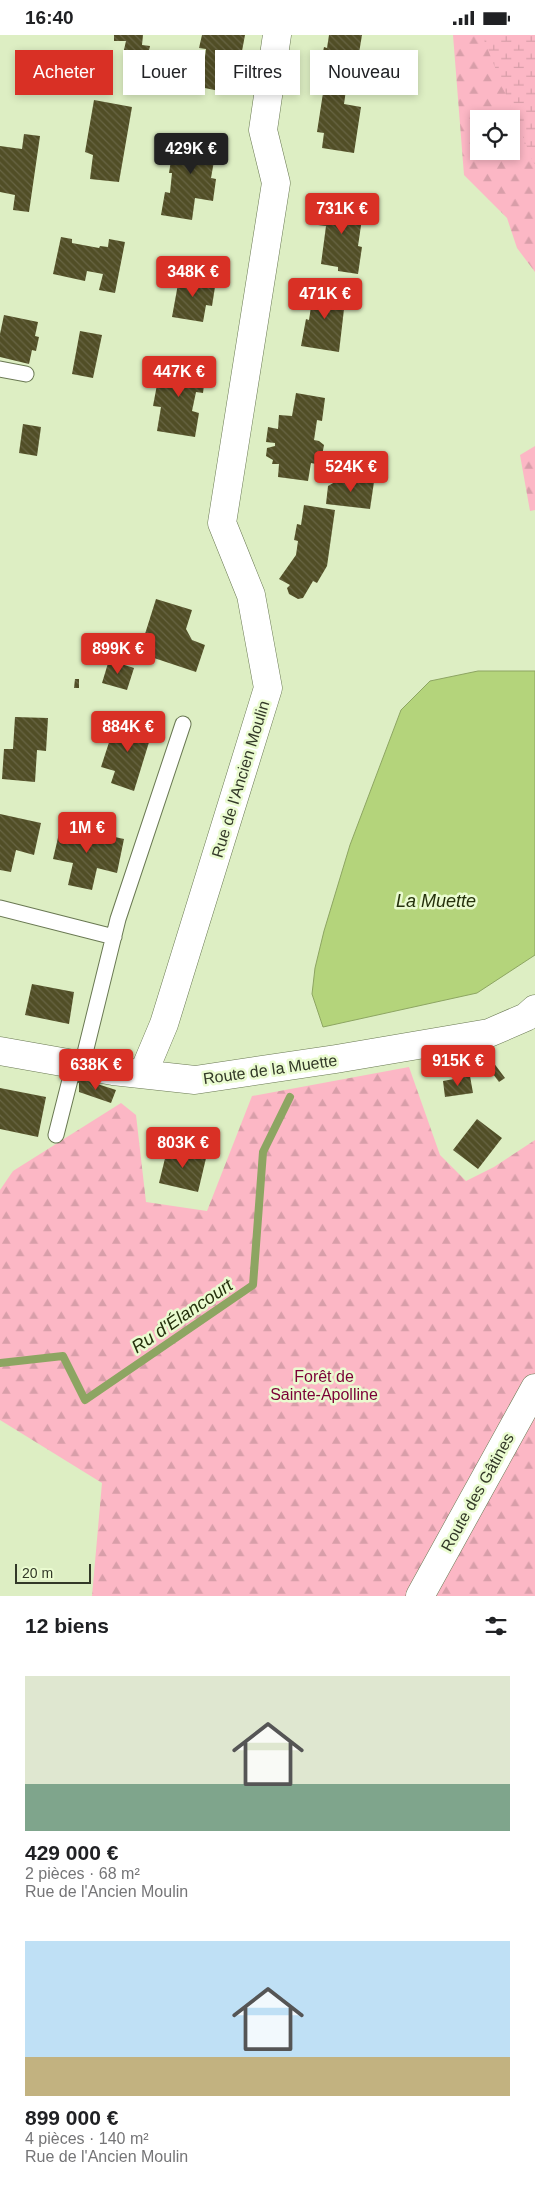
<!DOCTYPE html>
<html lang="fr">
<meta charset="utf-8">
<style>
:root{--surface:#fff;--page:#f6f6f6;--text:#202124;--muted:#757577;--accent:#d93025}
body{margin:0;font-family:Helvetica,sans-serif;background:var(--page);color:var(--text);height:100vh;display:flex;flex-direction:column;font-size:19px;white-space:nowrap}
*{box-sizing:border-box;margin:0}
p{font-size:16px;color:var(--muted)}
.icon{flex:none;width:28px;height:28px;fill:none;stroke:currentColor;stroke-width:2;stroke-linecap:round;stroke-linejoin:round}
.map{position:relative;height:1561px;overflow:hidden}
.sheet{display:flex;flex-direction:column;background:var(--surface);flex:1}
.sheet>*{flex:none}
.top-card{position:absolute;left:15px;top:15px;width:505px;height:45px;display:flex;gap:10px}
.buttons{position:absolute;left:470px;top:75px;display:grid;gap:10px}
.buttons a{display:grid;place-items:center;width:50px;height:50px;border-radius:0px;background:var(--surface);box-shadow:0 2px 8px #0003;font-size:25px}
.scale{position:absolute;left:15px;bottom:12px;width:76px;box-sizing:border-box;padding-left:5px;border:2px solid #323827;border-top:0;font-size:14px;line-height:18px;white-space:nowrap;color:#323827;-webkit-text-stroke:4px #eafbd0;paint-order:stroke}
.price{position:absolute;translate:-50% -42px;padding:0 11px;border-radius:5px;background:var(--accent);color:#fff;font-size:16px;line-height:32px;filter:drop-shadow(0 1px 2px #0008)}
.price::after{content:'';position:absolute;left:50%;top:30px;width:15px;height:11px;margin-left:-8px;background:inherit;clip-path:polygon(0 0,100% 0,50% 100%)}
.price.active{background:#222;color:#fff}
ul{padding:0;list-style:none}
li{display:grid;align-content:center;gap:10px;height:265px;padding:0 25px}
li span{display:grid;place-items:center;height:155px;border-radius:0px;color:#555}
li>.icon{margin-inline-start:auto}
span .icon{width:90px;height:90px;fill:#fffc;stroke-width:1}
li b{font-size:21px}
h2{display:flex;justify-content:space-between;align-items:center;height:60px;padding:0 25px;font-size:21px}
.chip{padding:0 18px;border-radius:0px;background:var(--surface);box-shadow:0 2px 8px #0003;font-size:18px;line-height:45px}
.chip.active{background:var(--accent);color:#fff}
.status{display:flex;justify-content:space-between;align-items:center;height:35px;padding:0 25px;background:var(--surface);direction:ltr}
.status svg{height:14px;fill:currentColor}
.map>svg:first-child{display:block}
.forest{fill:url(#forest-firs);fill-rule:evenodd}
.wetland{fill:url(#wetland-marsh)}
.water{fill:#b4d47b;stroke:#8da562}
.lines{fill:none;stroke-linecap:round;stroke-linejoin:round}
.stream{stroke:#8da562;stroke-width:8}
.building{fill:url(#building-back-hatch)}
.service-casing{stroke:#697852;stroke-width:17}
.minor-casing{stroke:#697852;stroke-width:29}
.tertiary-casing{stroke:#697852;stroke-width:29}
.service{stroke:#fff;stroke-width:15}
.minor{stroke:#fff;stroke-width:28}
.tertiary{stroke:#fff;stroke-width:28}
.labels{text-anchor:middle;stroke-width:5;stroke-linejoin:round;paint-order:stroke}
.street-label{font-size:16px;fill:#323827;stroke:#eafbd0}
.park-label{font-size:16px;fill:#7b0036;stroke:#eafbd0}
.water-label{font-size:18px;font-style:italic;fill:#25310c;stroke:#eafbd0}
</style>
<div class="status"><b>16:40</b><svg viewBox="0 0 49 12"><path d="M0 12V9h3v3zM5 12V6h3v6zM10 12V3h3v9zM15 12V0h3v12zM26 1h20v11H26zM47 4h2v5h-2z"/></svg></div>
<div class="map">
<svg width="535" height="1561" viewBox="0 0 535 1561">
<defs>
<pattern id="forest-firs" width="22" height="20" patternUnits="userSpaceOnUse" patternTransform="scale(1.25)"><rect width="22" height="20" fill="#fcb7c5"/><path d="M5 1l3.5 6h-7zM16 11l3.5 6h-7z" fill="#d89ea9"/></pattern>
<pattern id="wetland-marsh" width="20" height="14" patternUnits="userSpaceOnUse" patternTransform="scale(1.25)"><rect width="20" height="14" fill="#fcb7c5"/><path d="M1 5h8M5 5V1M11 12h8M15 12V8" fill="none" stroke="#d89ea9"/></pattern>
<pattern id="building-back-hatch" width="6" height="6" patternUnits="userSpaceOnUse" patternTransform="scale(1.25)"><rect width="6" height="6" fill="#514e26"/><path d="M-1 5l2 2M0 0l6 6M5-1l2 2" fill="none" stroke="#686544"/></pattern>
</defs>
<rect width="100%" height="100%" fill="#ddeec3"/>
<path class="forest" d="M453,0H535V237L517,213L507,183L464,140ZM479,84H511V116H479Z
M535,411V475L530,476L520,420Z
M409,1032L440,1120L466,1146L494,1132L535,1105V1561H92L102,1448L0,1385V1155L13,1136L121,1068L136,1080L146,1167L207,1176L252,1061Z"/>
<path class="wetland" d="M482,0H535V129L533,127Z"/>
<path class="water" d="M478,636H535V920L477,958L323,992L312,959L315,933L324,896L350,810L401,675L430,646Z"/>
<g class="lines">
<path class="stream" d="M0,1328L63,1321L85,1365L253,1250L263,1117L290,1062"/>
</g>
<path class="building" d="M114,0H143L142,10L150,11L147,24L123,19L126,6H114Z
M202,0H245L234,59L195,51L199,29L204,30L206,14L199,13Z
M329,0H362L355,42L319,36L324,12L327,13Z
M325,45L347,48L344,69L361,72L354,118L322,113L324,98L317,97Z
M94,65L132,72L119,147L90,144L93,120L85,117Z
M24,99L40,101L29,177L13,175L15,160L0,157V111L22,114Z
M179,99L222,105L219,127L214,126L211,143L216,144L213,166L195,163L192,185L161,180L165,157L170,158L172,138H169L172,119H175Z
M322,163L364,170L358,211L362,212L358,239L338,236V232L321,229L326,191L318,190Z
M61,202L72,204V208L99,213L100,211L108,212L109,204L125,207L115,258L99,255L103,239L87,236L85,246L53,239Z
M180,238L210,243L208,251L215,252L212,271L206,270L203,287L172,282Z
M314,252L346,257L339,317L301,311L306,284L309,285Z
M4,280L38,287L35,301L39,302L36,316L32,315L29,329L0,322V299Z
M80,296L102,300L93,343L72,339Z
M168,323L187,326V331L206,335L203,358L196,357L192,376L199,378L195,402L157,396L161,372L153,371L159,339L165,340Z
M296,358L325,363L322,386L317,385L314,405L319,406L324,410L321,426L316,429L311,428L308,446L278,442L279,429H272L273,425L266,421L267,413L275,411V408L266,407L268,392L278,394L279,380L292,381Z
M23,389L41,392L37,421L19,418Z
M342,443L374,447L370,474L326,469L328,451Z
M304,470L335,475L327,531L317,548L313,546L303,563L298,564L289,559L287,553L290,550L279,544L296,520L298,506L294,505L297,489L301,490Z
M156,564L192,575L186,594L192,605L205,610L196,637L139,618Z
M109,625L134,633L127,655L102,648Z
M75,644H79V653H74Z
M15,682L48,683L46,716L37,715L35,747L2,744L4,714H13Z
M131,684L154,691L134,756L111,748L115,736L101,732L114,692L127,697Z
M0,779L41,788L34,820L16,815L11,837L0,835Z
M61,790L124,804L117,838L97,833L92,855L68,850L73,828L53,824Z
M32,949L74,957L69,989L25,980Z
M493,1027L505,1043L499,1047L487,1031Z
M470,1041L473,1058L445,1062L443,1046Z
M82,1044L116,1055L111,1068L79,1057V1048L74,1046Z
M0,1053L46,1062L38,1102L0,1094Z
M477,1084L502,1103L478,1134L453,1115Z
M168,1111L207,1119L198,1157L159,1148Z"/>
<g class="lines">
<defs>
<path id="service" d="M0,334L26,339
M0,873L114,902
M82,1030L118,884L183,689
M56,1100L74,1029"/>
<path id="minor" d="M0,1016L113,1036L195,1045L336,1024L489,998L526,982L535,974
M143,1039L164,989L268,653L251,560L222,488L276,148L263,95L277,0"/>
<path id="tertiary" d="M420,1561L535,1353"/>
</defs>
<use href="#service" class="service-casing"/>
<use href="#minor" class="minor-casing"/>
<use href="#tertiary" class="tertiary-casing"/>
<use href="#service" class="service"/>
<use href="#minor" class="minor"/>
<use href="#tertiary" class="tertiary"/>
</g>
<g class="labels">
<g class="street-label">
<text transform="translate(240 744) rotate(-73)" y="6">Rue de l'Ancien Moulin</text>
<text transform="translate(270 1034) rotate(-8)" y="6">Route de la Muette</text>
<text transform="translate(477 1457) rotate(-61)" y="6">Route des Gâtines</text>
</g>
<g class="park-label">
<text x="324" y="1347">Forêt de<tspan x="324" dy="18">Sainte-Apolline</tspan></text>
</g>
<g class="water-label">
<text x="436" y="872">La Muette</text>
<text transform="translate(182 1281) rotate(-34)" y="6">Ru d'Élancourt</text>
</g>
</g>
</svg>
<div class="buttons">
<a><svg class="icon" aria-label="locate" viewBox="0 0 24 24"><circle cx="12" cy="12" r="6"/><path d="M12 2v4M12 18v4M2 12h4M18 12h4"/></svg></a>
</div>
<div class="scale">20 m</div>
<b class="price active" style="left:191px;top:140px">429K €</b>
<b class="price" style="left:342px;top:200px">731K €</b>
<b class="price" style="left:193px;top:263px">348K €</b>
<b class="price" style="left:325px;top:285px">471K €</b>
<b class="price" style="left:179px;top:363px">447K €</b>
<b class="price" style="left:351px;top:458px">524K €</b>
<b class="price" style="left:118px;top:640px">899K €</b>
<b class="price" style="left:128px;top:718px">884K €</b>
<b class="price" style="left:87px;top:819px">1M €</b>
<b class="price" style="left:458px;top:1052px">915K €</b>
<b class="price" style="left:96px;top:1056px">638K €</b>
<b class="price" style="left:183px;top:1134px">803K €</b>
<div class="top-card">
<a class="chip active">Acheter</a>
<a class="chip">Louer</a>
<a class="chip">Filtres</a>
<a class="chip">Nouveau</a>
</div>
</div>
<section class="sheet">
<h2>12 biens<svg class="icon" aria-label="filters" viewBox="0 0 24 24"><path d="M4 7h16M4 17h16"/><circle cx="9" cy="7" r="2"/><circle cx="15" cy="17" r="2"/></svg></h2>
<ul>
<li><span style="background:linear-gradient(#dfe7d0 70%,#7fa58c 0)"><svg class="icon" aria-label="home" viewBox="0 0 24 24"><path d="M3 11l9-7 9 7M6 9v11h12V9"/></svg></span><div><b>429 000 €</b><p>2 pièces · 68 m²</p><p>Rue de l'Ancien Moulin</p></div></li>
<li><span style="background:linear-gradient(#bfe0f5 75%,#c2b280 0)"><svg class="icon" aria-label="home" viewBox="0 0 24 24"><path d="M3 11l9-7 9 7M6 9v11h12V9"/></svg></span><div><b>899 000 €</b><p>4 pièces · 140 m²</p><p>Rue de l'Ancien Moulin</p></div></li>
</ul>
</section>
